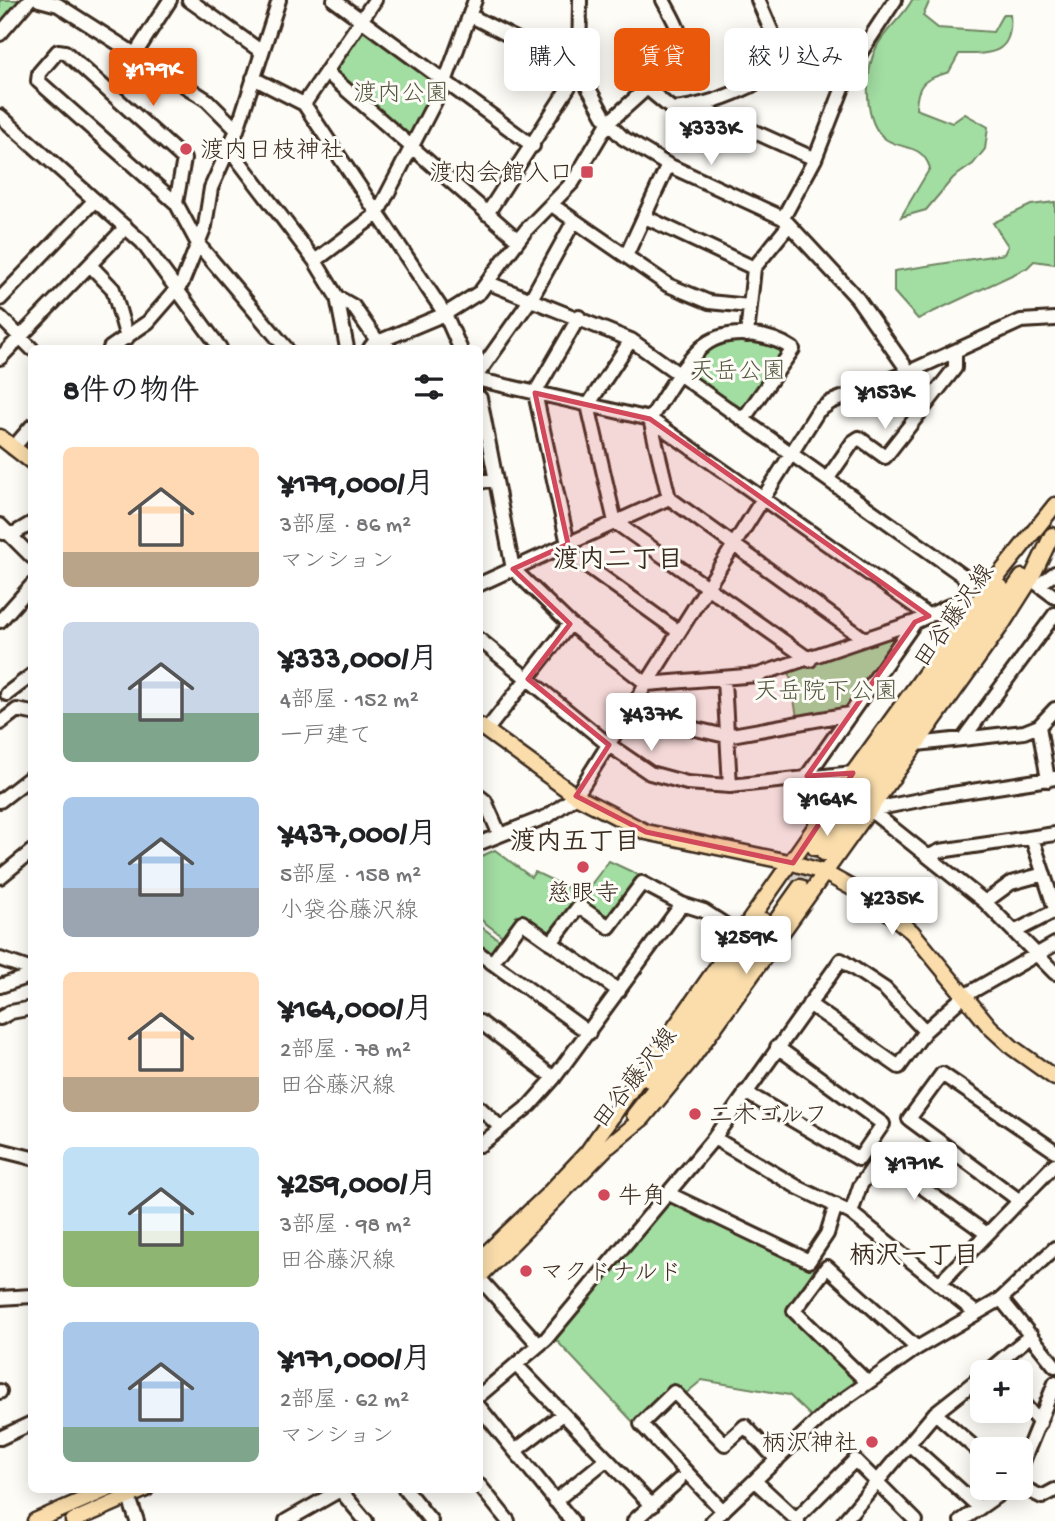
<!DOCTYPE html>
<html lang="ja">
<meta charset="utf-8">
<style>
:root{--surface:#fff;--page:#f6f6f6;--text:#202124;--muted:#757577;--accent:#ea580c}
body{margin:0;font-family:"Gochi Hand","Klee One",sans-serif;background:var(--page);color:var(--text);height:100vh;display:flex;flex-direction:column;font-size:26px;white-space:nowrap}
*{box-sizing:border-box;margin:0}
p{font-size:23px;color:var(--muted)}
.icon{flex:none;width:38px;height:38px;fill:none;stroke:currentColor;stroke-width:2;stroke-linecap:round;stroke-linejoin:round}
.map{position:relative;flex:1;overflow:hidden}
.details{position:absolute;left:28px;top:345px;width:455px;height:1148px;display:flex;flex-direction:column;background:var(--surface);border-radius:10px;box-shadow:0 4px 18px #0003}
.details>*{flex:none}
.top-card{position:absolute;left:504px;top:28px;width:444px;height:63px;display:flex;gap:14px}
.fabs{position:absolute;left:970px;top:1360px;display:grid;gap:14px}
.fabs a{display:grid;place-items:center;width:63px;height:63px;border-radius:10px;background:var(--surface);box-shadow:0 4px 18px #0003;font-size:35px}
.price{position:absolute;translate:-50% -60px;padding:0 16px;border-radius:7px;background:#fff;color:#222;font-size:23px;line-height:46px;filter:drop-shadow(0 2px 4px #0008)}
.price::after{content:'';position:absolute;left:50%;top:42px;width:21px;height:16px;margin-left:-10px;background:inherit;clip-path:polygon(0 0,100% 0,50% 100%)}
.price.on{background:var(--accent);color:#fff}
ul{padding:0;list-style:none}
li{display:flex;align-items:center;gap:21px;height:175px;padding:0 35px}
li span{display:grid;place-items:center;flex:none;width:196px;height:140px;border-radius:10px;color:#555}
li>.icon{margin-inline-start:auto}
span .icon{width:84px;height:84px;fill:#fffc;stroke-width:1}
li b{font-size:30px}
h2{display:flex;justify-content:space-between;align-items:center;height:84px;padding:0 35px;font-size:30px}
.tag{padding:0 24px;border-radius:10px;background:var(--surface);box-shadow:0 4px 18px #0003;font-size:24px;line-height:63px}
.tag.on{background:var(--accent);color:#fff}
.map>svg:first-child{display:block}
.green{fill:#a2dda2;stroke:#6e8460;stroke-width:2}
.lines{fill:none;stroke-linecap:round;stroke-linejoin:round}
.major-tunnel{stroke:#d6d2cc;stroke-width:14;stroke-dasharray:14 7;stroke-linecap:butt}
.minor-casing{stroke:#3b2a1e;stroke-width:18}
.major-casing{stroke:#3b2a1e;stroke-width:19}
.minor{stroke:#fdfcf7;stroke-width:12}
.major{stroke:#faddab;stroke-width:14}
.marked{fill:#d1495b;fill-opacity:0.2;stroke:#d1495b;stroke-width:5;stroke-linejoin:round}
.poi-dot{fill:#d1495b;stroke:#fdfcf7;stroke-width:2.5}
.labels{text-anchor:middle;stroke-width:6;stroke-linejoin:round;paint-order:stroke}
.park-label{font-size:24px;fill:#55573f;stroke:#fdfcf7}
.poi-label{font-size:24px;fill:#3b2a1e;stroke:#fdfcf7;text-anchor:start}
.street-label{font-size:24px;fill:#3b2a1e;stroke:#fdfcf7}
.neighbourhood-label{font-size:26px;font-weight:bold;fill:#3b2a1e;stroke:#fdfcf7}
</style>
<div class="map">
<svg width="1055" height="1521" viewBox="0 0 1055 1521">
<rect width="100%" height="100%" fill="#fdfcf7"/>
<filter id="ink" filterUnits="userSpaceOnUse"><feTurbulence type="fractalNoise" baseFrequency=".0143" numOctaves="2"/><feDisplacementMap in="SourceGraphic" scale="14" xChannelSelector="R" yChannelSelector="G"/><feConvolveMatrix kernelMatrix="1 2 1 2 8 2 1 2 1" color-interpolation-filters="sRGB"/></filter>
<g filter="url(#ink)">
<path class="green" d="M0,0H19L18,6L0,26Z
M912,0H930L923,16L938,28L993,32L1003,14H1010C1014,55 991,54 959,54L949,72C925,80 917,81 916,109L952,123L965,114L988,127L985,149L973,164L953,178L926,210L901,217L930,168C922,144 904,150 887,140C862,124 865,71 876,48C884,30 903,18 912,0Z
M363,26L439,83L410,141L332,71Z
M1055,202V264L1034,261L1027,268L918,319L894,292V271L1004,254L1008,246L993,223L1031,205Z
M733,340L774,346L787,354L746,412L688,372L705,351Z
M906,626L843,717L798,723L789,670L813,664Z
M495,850L531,877L535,872L583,895L609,861L641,876L609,919L578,900L553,935H549L522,916L505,938L480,919V857Z
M480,926L502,942L492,957L480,948Z
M670,1200L814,1269L787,1313L859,1380L812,1417L789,1395L702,1380L684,1395L673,1384L634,1423L555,1339Z"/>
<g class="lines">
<path class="major-tunnel" d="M791,881L815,848
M800,887L824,853"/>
<defs>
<path id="minor" d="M39,0L58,5L207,100L237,130
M189,0L262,52
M334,0L533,146
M758,0L787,67
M471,16L579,71L608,123L623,138L668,165L783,218L857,298L909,372
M0,34L29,0
M135,54L170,0
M326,72L518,240
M253,78L304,104L445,314L460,348
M648,89L672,109C724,105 771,76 816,50L851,67
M304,104L375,0
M699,107L815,159
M0,116L142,242L220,348
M229,148L315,261L337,297L347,348
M176,203L184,159L65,52L58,51L39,73L38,81L176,203L198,244L286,348
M552,205L668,285L709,302L749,306
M487,214L579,71L580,0
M645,217L754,268
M783,218L815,159L851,67L895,0
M626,256L668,165
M315,261L377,214L445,82L475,0
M90,265L113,289L127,338
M489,283L631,340L962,575L968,583L966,598L972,603
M337,297L353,306L378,342L382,340L389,348
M0,299L95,200
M0,317L32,349
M579,317L535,393L568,544L561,547L679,632
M747,335L754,268L789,225
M631,340L588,405L615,522L810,660
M110,348L148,322L182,283L205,226L211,188L237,130L279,0
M370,348L373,344L445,314L480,292L526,230L573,182L608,123L679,59C688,40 672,17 663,0
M0,358L126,227
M480,371L531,299L574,221
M480,380L650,419L929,616
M480,398L513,569L570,624L647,684L758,675L915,622L966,598
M744,418L793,349C769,333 725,326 701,348C680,368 665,396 650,419L669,498L863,638
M13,448L32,426
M828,478L853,442L859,438L885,457L955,368V351
M480,482L495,479
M0,525L32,557
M3,533H15L32,523
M1031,579L1055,597
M480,584L669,498
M1039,585L1055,573
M0,621L32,585
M480,640L609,745L650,773L687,783L730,786L853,773
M724,680L730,786
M7,694L32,675
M629,714L726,736L849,714
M0,723L17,710L32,713
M1039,726L1048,780
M486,731L570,624
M963,739L1055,614
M917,744L1024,732L1039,726L1055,709
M807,776L915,622
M480,797L485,801L499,833
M0,801L32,776
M870,810L985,902L1055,973
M870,810L939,796L1055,778
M1032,838L1055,909
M480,843L548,816L576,796L818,411L831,402L909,372L1021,321L1055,319
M929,856L940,851L1055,834
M0,877L32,851
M985,902L1011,883L1044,874
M1016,931L1055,911
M551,943L579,906L609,927L642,883L682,904
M480,954L589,1033
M0,959L32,970
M492,963L522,922L619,991
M0,986L32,975
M809,1004L899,1067L925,1031
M0,1018L11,1012L32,1008
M480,1022L554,1078
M745,1092L859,1159L883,1124L777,1047
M480,1108L501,1128
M714,1138L799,1188L851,1213L976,1313
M480,1145L530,1105L554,1078L682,904L704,911L741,935
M0,1150L32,1158
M667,1193L809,1261L827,1234L836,1205
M1020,1201L909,1119L942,1074L1055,1151
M851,1213L860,1186L880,1157L987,1234
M480,1279L539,1345
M941,1282L1055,1164
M0,1298L32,1296
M1001,1299L1055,1366
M517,1366L652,1506
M987,1372L1031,1335
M866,1381L794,1311L827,1267L917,1348
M0,1391V1392
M480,1395L546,1339L714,1138L841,960L885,989L925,1031L964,996L1055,944
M1020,1400L1040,1423
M480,1408L572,1521
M935,1413L982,1454
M0,1438L32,1423
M909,1444L979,1507
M515,1451L563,1414
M1020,1469L1055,1383
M755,1481L798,1521
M480,1486L508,1521
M1020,1486L1042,1497L1055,1490
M126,1489L137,1521
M405,1489L431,1521
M340,1490L366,1521
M555,1501L607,1459
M723,1511L641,1424L674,1392L725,1444L745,1426L777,1460
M796,1519L855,1460L916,1521
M286,1521L342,1489
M634,1521L679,1480
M712,1521L829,1410L917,1348L1001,1299L1055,1248
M844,1521L935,1413L982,1376
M961,1521L1008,1488"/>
<path id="major" d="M0,437L32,462
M480,726L576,796L646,832L793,863L823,872L872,899L912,932L990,1027L1013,1048L1055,1078
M815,848L1001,587
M824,853L1022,577
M649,1080L763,920
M634,1115L681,1055L800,887
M609,1146L643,1118L691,1060L1003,623L1031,579L1052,535
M588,1151L853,773L975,605L1055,505
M480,1259L547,1195L593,1146
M480,1276L615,1139
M35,1521L108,1489
M73,1521L146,1489"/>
</defs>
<use href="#minor" class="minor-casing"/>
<use href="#major" class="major-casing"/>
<use href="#minor" class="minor"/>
<use href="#major" class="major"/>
</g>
</g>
<path class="marked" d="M535,393L650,419L929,616L915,622L807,776L853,773L793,863L646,832L576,796L609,745L528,679L570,624L513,569L568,544Z"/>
<g class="poi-dot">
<circle cx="186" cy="149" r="7"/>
<rect x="580" y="165" width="14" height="14" rx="3.5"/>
<circle cx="583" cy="867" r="7"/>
<circle cx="695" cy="1114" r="7"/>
<circle cx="604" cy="1195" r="7"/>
<circle cx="526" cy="1271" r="7"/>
<circle cx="872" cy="1442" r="7"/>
</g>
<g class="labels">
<g class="park-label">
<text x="401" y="100">渡内公園</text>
<text x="738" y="378">天岳公園</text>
<text x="826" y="698">天岳院下公園</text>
</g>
<g class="poi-label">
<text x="200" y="157">渡内日枝神社</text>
<text x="573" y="180" text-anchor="end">渡内会館入口</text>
<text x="583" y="900" text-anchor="middle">慈眼寺</text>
<text x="709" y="1122">二木ゴルフ</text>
<text x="618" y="1203">牛角</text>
<text x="540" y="1279">マクドナルド</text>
<text x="858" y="1450" text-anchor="end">柄沢神社</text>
</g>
<g class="street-label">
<text transform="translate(953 615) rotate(-55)" y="8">田谷藤沢線</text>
<text transform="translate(634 1077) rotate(-52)" y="8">田谷藤沢線</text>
</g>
<g class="neighbourhood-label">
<text x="618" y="567">渡内二丁目</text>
<text x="575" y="849">渡内五丁目</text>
<text x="914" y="1263">柄沢一丁目</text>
</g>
</g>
</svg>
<div class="fabs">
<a>+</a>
<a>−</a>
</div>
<b class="price on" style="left:153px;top:108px">¥179K</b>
<b class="price" style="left:711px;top:167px">¥333K</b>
<b class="price" style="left:885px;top:431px">¥153K</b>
<b class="price" style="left:651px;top:753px">¥437K</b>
<b class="price" style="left:827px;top:838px">¥164K</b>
<b class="price" style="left:892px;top:937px">¥235K</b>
<b class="price" style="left:746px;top:976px">¥259K</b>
<b class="price" style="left:914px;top:1202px">¥171K</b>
<div class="top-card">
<a class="tag">購入</a>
<a class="tag on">賃貸</a>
<a class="tag">絞り込み</a>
</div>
<section class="details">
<h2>8件の物件<svg class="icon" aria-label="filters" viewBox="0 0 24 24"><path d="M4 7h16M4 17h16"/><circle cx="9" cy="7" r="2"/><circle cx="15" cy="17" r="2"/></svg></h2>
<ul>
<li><span style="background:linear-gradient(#ffd9b3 75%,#b9a48a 0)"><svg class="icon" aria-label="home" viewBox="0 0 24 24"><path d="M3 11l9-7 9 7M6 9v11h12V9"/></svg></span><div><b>¥179,000/月</b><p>3部屋 · 86 m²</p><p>マンション</p></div></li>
<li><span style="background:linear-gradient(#c9d6e8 65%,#7fa58c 0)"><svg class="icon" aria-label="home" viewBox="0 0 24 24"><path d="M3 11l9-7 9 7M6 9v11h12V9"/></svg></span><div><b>¥333,000/月</b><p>4部屋 · 152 m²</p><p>一戸建て</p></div></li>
<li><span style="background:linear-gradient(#a9c7e8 65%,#9aa5b1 0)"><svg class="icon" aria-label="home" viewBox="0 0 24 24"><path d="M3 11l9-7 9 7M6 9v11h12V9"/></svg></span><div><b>¥437,000/月</b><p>5部屋 · 158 m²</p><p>小袋谷藤沢線</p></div></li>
<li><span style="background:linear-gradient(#ffd9b3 75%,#b9a48a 0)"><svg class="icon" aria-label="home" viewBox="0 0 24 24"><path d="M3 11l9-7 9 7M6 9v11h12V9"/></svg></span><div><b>¥164,000/月</b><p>2部屋 · 78 m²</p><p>田谷藤沢線</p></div></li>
<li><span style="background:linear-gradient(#bfe0f5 60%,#8fb573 0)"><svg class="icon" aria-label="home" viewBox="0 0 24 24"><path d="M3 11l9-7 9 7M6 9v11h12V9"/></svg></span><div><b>¥259,000/月</b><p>3部屋 · 98 m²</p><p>田谷藤沢線</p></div></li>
<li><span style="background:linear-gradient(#a9c7e8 75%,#7fa58c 0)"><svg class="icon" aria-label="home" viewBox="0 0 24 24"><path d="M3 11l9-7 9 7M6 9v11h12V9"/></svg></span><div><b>¥171,000/月</b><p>2部屋 · 62 m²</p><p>マンション</p></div></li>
</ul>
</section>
</div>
